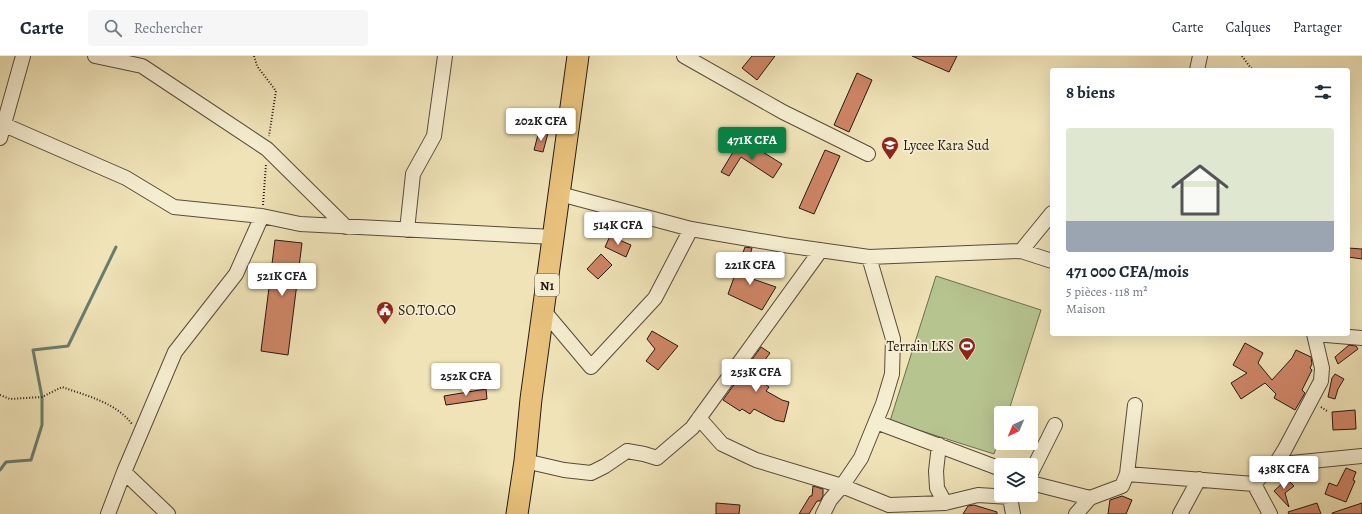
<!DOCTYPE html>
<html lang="fr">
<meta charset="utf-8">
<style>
:root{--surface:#fff;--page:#f6f6f7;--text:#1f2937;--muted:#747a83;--line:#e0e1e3;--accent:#0b8043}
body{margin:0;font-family:Alegreya,serif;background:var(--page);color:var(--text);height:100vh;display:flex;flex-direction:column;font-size:15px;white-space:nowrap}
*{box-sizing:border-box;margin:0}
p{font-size:13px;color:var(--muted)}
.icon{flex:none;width:22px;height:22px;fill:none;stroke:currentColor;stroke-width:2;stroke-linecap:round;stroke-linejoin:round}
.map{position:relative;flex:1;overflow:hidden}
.panel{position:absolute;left:1050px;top:12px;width:300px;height:268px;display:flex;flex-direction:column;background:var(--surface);border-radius:4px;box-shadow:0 4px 16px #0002}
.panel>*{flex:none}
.needle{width:26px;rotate:224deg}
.buttons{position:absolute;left:994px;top:350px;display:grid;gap:8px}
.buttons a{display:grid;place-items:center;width:44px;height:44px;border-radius:4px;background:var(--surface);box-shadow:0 4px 16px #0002;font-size:20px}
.price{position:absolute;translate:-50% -34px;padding:0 9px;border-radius:4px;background:#fff;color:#222;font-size:13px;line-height:26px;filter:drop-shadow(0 1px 2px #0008)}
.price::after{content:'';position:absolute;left:50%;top:24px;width:12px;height:9px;margin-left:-6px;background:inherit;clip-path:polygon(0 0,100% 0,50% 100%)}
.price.active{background:var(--accent);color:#fff}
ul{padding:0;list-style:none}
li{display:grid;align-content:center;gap:8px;height:212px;padding:0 16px}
li span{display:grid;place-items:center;height:124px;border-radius:4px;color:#555}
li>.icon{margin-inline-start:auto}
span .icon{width:72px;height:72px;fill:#fffc;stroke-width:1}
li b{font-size:17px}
h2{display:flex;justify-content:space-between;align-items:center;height:48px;padding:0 16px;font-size:17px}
header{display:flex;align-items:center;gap:24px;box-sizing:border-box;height:56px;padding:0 20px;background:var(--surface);border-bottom:1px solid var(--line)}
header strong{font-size:19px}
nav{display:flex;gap:22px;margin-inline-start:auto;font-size:14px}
.search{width:280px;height:36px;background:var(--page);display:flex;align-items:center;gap:10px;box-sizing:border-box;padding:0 14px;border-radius:4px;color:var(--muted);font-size:15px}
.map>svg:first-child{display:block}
.green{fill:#b6c490;stroke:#6e6e51}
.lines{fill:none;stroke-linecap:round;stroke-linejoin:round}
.stream{stroke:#6b7c6e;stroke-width:3}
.building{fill:#cd8566;stroke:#251912}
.minor-casing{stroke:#584c3b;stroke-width:16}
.highway-casing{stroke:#251912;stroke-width:23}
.path{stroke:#251912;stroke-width:2;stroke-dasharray:1 2;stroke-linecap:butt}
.minor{stroke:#f5edd0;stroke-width:14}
.highway{stroke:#e8c27c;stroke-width:21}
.labels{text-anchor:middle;stroke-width:3.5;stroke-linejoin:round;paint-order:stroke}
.shield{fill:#f5edd0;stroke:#63594b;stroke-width:1}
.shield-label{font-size:13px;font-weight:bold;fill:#251912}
.poi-label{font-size:14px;fill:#251912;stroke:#f5edd0;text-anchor:start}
</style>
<header>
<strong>Carte</strong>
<div class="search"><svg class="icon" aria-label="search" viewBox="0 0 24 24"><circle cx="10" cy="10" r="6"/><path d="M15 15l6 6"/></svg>Rechercher</div>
<nav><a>Carte</a><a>Calques</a><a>Partager</a></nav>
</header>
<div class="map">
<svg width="1362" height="458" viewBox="0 0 1362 458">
<rect width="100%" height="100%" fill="#efe3b7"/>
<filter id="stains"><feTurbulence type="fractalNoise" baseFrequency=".005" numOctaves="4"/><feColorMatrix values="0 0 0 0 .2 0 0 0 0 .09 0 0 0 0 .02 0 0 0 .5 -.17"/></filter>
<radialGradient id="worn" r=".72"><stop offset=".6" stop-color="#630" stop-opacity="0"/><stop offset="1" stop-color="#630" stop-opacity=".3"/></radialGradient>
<path class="green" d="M936,220L1041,254L1008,357H1001V378L994,398L890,365Z"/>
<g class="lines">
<path class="stream" d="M0,414L6,406L31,404L42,369V341L33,294L68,290L116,191"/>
</g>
<path class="building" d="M752,0H775L757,24L742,12Z
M912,0H957L949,16Z
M857,17L872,24L849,76L834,69Z
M539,75L548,77L543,96L534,94Z
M738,88L755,98L758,93L782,108L773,122L741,101L729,120L721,116Z
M825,94L840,100L814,158L799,152Z
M610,180L631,189L626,201L605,191Z
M275,184L302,187L288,299L261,295Z
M745,191L752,192L744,220L776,231L762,254L728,238Z
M1348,192L1362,193V203L1348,201Z
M601,198L612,209L598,223L587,213Z
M652,275L678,290L658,314L646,305L655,293L647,283Z
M1245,287L1263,297L1258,307L1272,324L1292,302L1296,294L1311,301L1312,308L1310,312L1312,314L1302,334L1305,337L1295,354L1274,342L1276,338L1265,327L1241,343L1231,327L1247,317L1233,309Z
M1349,289L1356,290L1358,293L1338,308L1335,301Z
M761,291L770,297L753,320L769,331L766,335L782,344L789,346L784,366L775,364L754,353L750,358L742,353L740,355L723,344Z
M1335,318L1344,323L1338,333L1335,343L1328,341L1332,322Z
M486,333L487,343L446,349L444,340Z
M1355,354L1356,373L1333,374L1332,356Z
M1346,412L1356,416L1353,424L1355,425L1346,446L1325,438L1329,427L1337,430Z
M1287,423L1294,430L1285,437L1289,451L1274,435Z
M813,430L823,433V440L820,445H817L809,458H799L810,440H812Z
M1122,440L1132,444L1126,458H1108L1110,444Z
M716,447L740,449L739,458H716Z
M1317,447L1321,458H1289L1288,456Z
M1362,447V458H1332V457Z
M974,449L997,456V458H963L968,450Z"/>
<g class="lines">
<defs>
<path id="minor" d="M95,0L142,10L267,93L346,171
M684,0L783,56L868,98
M1197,14L1200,0
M0,67L126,122L174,151L262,160
M0,82L23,0
M560,138L691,173L784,189L869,201L1021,195L1052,205
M407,174L413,118L434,80L445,0
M1021,195L1052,157
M543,254L591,311L655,242L691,173
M1314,278L1362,282
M699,362L722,388L756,404L842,430L889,449L945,447L978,439L1010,441L1012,439
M876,366L1001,413
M939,389L936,415L937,432L945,447
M525,405L564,414L591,417L605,410L627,395L644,398L657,402L692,372L821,194
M1275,409L1285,393L1321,325L1322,312L1314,278
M124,416L168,458
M1031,417L1055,369
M1127,418L1135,349
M1031,427L1090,442L1122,430L1127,418L1254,428L1271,409L1362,400
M1254,428L1270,458
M1010,441L1013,458
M108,458L124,416L175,296L236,218L262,160L300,168L554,181
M823,458L830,444L842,430L861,402L883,348L892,318L893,283L869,201
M1076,458L1090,442
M1180,458L1199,423"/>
<path id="highway" d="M517,458L525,405L531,343L578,0"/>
</defs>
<use href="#minor" class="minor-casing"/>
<use href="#highway" class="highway-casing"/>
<path class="path" d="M254,0L257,10L276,35L269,80
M1242,0L1250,11L1254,14
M1329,14H1333
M263,149L266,108
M0,339L10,343L42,341L62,331C87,340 115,346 132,368
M1321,351L1327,355"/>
<use href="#minor" class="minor"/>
<use href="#highway" class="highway"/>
</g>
<defs>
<symbol id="school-pin" viewBox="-11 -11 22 30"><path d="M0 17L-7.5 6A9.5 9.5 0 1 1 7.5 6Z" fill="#8f2418" stroke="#f5edd0"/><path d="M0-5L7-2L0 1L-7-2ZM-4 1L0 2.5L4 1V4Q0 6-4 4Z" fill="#fff"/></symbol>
<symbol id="civic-pin" viewBox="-11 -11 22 30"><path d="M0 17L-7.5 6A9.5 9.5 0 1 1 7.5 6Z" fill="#8f2418" stroke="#f5edd0"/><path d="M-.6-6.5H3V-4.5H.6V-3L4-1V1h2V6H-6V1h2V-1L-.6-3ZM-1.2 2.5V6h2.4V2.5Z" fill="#fff"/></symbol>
<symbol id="stadium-pin" viewBox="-11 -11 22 30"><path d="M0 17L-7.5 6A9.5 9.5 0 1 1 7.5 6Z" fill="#8f2418" stroke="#f5edd0"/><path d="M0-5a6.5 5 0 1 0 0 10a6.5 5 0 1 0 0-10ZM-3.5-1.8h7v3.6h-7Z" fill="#fff"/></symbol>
</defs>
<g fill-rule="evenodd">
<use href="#school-pin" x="880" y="79" width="20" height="27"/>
<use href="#civic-pin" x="375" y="244" width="20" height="27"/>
<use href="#stadium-pin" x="957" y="280" width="20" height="27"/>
</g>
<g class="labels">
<rect class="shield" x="535" y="218" width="24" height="22" rx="3"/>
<g class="shield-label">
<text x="547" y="234">N1</text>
</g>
<g class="poi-label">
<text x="903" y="94">Lycee Kara Sud</text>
<text x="398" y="259">SO.TO.CO</text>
<text x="954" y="295" text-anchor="end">Terrain LKS</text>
</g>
</g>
<rect width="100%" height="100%" filter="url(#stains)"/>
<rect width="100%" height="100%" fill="url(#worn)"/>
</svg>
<div class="buttons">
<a><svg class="needle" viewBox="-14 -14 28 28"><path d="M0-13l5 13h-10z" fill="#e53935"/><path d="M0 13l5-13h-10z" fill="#747a83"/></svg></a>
<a><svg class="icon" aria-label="layers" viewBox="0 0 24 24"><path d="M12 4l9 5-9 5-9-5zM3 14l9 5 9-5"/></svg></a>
</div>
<b class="price" style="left:541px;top:86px">202K CFA</b>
<b class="price active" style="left:752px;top:105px">471K CFA</b>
<b class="price" style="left:618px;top:190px">514K CFA</b>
<b class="price" style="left:750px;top:230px">221K CFA</b>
<b class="price" style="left:282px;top:241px">521K CFA</b>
<b class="price" style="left:756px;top:337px">253K CFA</b>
<b class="price" style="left:466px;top:341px">252K CFA</b>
<b class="price" style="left:1284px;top:434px">438K CFA</b>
<section class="panel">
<h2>8 biens<svg class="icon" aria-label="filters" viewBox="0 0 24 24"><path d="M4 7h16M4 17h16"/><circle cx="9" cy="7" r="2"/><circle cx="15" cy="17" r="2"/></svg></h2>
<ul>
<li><span style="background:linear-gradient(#dfe7d0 75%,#9aa5b1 0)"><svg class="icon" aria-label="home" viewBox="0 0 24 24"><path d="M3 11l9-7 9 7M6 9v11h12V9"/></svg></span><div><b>471 000 CFA/mois</b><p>5 pièces · 118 m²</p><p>Maison</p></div></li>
</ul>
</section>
</div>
